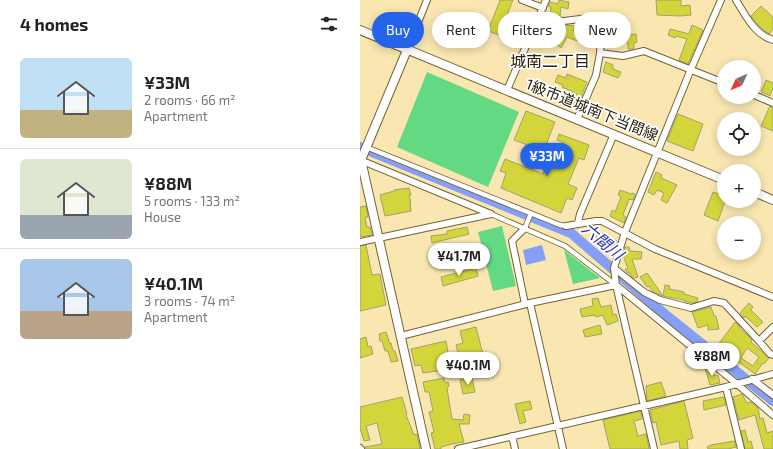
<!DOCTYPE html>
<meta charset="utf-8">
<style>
:root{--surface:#fff;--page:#f6f6f6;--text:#222;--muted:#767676;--line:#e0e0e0;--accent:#2563eb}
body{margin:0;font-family:"Exo 2","Noto Sans JP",sans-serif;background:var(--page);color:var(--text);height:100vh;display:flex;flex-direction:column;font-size:15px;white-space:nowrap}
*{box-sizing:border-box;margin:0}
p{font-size:13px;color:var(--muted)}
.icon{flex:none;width:22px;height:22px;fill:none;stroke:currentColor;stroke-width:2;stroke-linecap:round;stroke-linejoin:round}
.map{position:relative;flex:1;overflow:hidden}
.sheet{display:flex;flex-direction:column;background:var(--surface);width:360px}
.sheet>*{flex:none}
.top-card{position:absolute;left:12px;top:12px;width:341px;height:36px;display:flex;gap:8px}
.needle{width:26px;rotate:226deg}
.controls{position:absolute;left:357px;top:60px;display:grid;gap:8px}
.controls a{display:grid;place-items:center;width:44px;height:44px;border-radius:50%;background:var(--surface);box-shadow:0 2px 10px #0003;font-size:20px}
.price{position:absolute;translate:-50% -34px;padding:0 9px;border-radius:14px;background:#fff;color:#222;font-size:13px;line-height:26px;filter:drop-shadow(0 1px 2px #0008)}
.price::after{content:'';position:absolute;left:50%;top:24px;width:12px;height:9px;margin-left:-6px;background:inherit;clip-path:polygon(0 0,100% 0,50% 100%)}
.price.active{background:var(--accent);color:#fff}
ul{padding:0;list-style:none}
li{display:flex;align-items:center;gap:12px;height:100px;padding:0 20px}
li+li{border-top:1px solid var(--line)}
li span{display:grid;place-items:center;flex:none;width:112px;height:80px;border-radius:6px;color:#555}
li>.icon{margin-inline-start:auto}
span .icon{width:48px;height:48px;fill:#fffc;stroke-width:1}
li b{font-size:17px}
h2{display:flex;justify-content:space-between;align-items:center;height:48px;padding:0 20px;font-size:17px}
.pill{padding:0 14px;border-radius:18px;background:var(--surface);box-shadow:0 2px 10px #0003;font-size:14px;line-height:36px}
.pill.active{background:var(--accent);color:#fff}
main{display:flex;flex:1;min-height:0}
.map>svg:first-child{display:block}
.green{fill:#64d984}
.water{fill:#859ff9}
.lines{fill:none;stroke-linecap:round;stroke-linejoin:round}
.river{stroke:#859ff9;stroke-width:10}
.building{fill:#d3d53a;stroke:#a0a36f;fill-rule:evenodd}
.pedestrian-casing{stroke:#736231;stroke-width:6}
.minor-casing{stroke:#736231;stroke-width:8}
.tertiary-casing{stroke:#736231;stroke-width:10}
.pedestrian{stroke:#fff;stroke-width:4.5}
.minor{stroke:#fff;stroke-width:6}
.tertiary{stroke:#fff;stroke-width:8}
.labels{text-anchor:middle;stroke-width:3.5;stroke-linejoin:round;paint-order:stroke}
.street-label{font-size:15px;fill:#29220d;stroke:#fff}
.neighbourhood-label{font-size:16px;fill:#29220d;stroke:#fff}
.water-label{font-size:16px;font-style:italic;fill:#2730af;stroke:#fff}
</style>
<main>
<section class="sheet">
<h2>4 homes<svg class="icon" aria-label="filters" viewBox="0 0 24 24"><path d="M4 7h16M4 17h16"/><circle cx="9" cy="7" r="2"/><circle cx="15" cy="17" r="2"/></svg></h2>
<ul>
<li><span style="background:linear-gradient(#bfe0f5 65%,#c2b280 0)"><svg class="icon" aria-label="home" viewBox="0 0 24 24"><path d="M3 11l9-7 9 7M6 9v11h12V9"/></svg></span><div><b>¥33M</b><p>2 rooms · 66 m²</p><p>Apartment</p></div></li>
<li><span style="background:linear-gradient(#dfe7d0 70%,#9aa5b1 0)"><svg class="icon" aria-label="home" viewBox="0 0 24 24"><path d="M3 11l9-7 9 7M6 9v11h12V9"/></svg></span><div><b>¥88M</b><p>5 rooms · 133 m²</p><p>House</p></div></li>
<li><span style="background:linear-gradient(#a9c7e8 65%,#b9a48a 0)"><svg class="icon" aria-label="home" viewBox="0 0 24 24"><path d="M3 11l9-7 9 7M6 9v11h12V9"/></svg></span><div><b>¥40.1M</b><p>3 rooms · 74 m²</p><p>Apartment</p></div></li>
</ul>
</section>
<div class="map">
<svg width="413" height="449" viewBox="0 0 413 449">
<rect width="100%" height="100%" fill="#f9e6b1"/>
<path class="green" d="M67,72L159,112L128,187L37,147Z
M142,226L156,286L133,291L118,232Z
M204,250L240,278L213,284Z"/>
<path class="water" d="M182,245L186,260L166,265L163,250Z"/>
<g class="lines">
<path class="river" d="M0,147L211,233L307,316L413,401"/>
</g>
<path class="building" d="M140,0H153L139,35L128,31Z
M199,0L209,2L208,9L201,7L200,16L190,15L191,7L188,6L190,2L198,4Z
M296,0H321V6L330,5L331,15L320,16L297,15Z
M401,6L413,17V29L409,34L399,26L391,16Z
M248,22L266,25L265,35L276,34L277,42L274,43V49H268V43H267L266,40H259V29L247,28Z
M206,25L215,26L213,31L220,34L217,41L207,37L201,48L194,43L196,39L201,41Z
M332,25L343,30L328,64L319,60L327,39L316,36L315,38L308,35L310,29L329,34Z
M228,34L236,37V43L233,42L232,46L225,44Z
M246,62L253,65V69L261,72L258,78L243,72Z
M207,74L227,82L217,107L214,105L212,102L217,94L202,87L203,85L195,82L198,75L206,78Z
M406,80L413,83V88L410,96L401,92Z
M410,106L413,108V131L401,126Z
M166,111L195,122L182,155L178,153L180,150L154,140Z
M318,114L343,124L333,151L307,141Z
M199,134L229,145L224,160L219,158L208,184L217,188L212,200L207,198L201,213L141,188L146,173L140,171L145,159L183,174L191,154L199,157L204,143L197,140Z
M296,172L302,175L301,178L317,185L307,203L301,200L304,193L297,190L294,195L288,192Z
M49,188L51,195H49L51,203H50L51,211L25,216L20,195L34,191V190Z
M260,190L271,194L272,193L275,194L273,200L269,199L263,215L266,217L264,223L250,216L252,210L255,212L261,197L258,195Z
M353,192L364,196V201H365L358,221L344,215Z
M6,206L8,217H5L7,227H10L12,235L0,237V207Z
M107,227L109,234L72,243L71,236L87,234V231Z
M235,229L240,235L244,232L250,238L257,241L254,248L242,243L232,233Z
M6,245L12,275L20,274L26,305L0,311V246Z
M265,247H269L270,251L282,252L281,259H272L278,277L274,278L271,276L270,273H268L266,271L265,269H268L263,255Z
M116,268L118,276L83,286L81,277Z
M287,273L303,296L293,292L289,286L287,287L280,277Z
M305,285L310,286L309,289L324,292V294L338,298L337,302L331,303L324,301V300L303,296Z
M238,298L241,307L251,305L253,315L256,314L258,321L247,325L243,315L236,317L235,315L222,317L220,309L233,306L232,299Z
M389,303L393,307L391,310L403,322L397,327L385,316L384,318L380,313Z
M351,307L354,316H356L359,329L348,330V325L338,328L332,312Z
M375,322L380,327L379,328L390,337L392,340L391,342L409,358L404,364L403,363L395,374L357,346ZM387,348L399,357L393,366L381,358Z
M240,325L242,334L225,337L223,330Z
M116,327L126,366L103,372L96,345L103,343L100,331Z
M26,332L30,344L31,343L33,351H35L38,361L31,362L28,351H25L22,341H20L19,334Z
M6,337L8,347L11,346L13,354L0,358V339Z
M86,341L91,369L63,373L61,365L55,366L51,349Z
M349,367L352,369L354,376L358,375L360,383L350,385L345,368Z
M84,378L85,383L88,382L89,386L87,388L92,419L103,420L104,414L110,415L109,424H99L104,442L92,444L81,447V449H75L71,433L74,432L69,412L73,411L69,392H65L63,382Z
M112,378L115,392L103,394L100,380Z
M301,382L306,396L287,401L286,386Z
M382,394L387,403L391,402L398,408L400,419L403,418L407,433L413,431V449H404L395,415L379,420L373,397Z
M42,397L47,414L46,415L54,435L57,434L60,449H6L5,447L22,444L17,423L6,426L10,440L4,441L0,428V407Z
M364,397L366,405L344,410L343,401Z
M170,401L172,409L163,411L166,422L160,424L155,404Z
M324,401L333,438L327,440L328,449H320L319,441L301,445L296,422L293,423L290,410Z
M281,411L282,419L274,421L278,436L286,434L289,449H250L243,420Z
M385,430L388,442L391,441L393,449H385L381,431Z
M374,441L376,447L368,449H348L347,447L351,445Z"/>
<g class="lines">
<defs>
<path id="pedestrian" d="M6,147L200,225L206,226
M131,214L205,246L256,285
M165,228L171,213"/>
<path id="minor" d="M162,0L183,8
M376,0C385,15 395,35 413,40
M178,19L204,21L236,17L241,37L240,53
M47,50L67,0
M147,90L186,0
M394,95L413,103
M217,119L236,75L240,53L263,56L284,51L364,83
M0,160L131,214
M218,223L220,214L254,134
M206,226L236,221H242L295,249L413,297
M165,228L152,241L165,304
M0,242L131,214
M254,268L284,292L300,300L331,308L354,301L364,303L399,341L410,354L413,355
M256,285L377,384L413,415
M170,303L203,449
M41,336L170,303L256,285
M399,341L413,327
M392,379L413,395
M366,387L381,449
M152,436L155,449
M0,448L1,449
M98,449L366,387L413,374
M294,449L256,285L254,268L265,232L331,69L361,0"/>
<path id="tertiary" d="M0,30L364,180
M47,50L1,160L66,449
M394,192L413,200"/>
</defs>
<use href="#pedestrian" class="pedestrian-casing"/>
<use href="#minor" class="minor-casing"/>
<use href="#tertiary" class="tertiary-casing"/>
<use href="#pedestrian" class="pedestrian"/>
<use href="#minor" class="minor"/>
<use href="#tertiary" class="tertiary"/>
</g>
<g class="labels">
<g class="street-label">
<text transform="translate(232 110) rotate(22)" y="5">1級市道城南下当間線</text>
</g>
<g class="neighbourhood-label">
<text x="190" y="67">城南二丁目</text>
</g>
<g class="water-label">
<text transform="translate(243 241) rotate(40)" y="6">六間川</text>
</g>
</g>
</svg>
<div class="controls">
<a><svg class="needle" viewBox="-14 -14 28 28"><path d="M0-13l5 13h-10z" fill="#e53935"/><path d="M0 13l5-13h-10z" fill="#767676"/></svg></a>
<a><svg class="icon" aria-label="locate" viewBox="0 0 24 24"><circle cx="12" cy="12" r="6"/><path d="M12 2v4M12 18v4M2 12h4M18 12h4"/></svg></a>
<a>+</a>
<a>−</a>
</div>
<b class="price active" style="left:187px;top:177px">¥33M</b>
<b class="price" style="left:99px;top:277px">¥41.7M</b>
<b class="price" style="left:352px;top:377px">¥88M</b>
<b class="price" style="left:108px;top:386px">¥40.1M</b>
<div class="top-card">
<a class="pill active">Buy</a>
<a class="pill">Rent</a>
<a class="pill">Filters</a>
<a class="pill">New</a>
</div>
</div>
</main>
